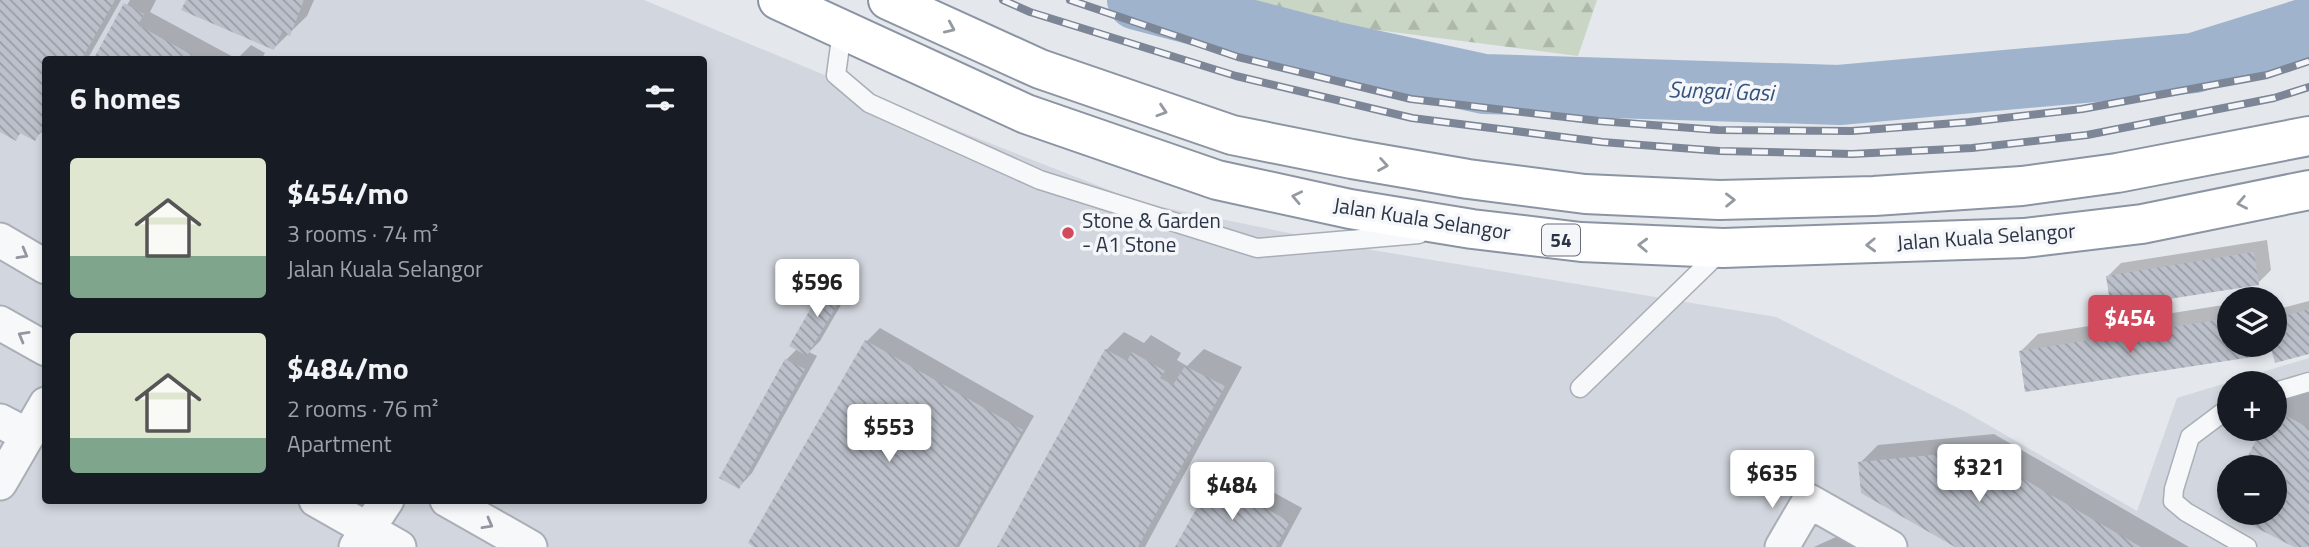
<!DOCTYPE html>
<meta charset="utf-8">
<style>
:root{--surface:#171b24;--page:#20242c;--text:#f1f3f6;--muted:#9ea1a6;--accent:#d1495b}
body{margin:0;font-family:"Titillium Web",sans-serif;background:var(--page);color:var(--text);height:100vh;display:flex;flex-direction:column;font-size:26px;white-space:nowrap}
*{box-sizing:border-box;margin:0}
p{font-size:23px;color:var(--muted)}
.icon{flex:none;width:38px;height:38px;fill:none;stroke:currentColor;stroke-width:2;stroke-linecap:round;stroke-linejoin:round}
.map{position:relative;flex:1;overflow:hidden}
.sheet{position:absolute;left:42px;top:56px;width:665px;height:448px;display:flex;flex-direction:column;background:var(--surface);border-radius:7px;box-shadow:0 4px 10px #0003}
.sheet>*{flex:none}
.fabs{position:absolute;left:2217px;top:287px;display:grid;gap:14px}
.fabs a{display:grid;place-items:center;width:70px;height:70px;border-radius:50%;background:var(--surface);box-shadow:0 4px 10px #0003;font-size:35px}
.price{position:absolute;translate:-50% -60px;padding:0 16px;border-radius:7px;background:#fff;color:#222;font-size:23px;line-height:46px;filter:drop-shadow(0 2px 4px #0008)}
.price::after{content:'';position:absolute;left:50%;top:42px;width:21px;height:16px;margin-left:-10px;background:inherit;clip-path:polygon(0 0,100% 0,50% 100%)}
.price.on{background:var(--accent);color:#fff}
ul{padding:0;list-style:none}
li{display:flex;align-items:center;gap:21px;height:175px;padding:0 28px}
li span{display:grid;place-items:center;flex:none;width:196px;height:140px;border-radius:7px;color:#555}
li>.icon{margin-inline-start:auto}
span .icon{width:84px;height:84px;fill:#fffc;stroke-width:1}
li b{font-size:30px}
h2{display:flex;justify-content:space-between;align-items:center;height:84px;padding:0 28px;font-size:30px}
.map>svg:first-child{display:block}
.built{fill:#d2d6de;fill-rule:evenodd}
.forest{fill:url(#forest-firs)}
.shadow{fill:#0003}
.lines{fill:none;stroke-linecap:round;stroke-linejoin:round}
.river{stroke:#9fb4cc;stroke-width:60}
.building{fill:url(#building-back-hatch)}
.service-casing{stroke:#a9aeb7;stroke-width:21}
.minor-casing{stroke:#a9aeb7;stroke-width:37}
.trunk-casing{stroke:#8b94a3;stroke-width:42}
.service{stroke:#f7f8fa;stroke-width:18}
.minor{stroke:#f7f8fa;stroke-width:33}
.trunk{stroke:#fff;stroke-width:38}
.rail-casing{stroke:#7d8696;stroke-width:8}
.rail{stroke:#f4f6f9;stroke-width:5;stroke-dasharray:16;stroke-linecap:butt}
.oneway{stroke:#959aa2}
.oneway2{stroke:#9196a0}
.poi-dot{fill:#d1495b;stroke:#f4f6f9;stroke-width:2.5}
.labels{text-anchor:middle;stroke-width:7;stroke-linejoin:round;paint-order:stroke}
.shield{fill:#f4f6f9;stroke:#676e7b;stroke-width:2}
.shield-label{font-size:19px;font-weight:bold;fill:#2b3445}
.street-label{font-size:21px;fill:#2b3445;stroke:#f4f6f9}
.poi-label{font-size:21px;fill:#2b3445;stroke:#f4f6f9;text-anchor:start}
.water-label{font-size:23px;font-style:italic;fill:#34527a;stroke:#f4f6f9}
</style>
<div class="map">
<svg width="2309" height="547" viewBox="0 0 2309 547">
<defs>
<pattern id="forest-firs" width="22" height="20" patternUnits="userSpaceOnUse" patternTransform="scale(1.75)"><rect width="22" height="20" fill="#c9d6c5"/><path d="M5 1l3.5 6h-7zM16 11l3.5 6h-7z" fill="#adb8ab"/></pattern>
<pattern id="building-back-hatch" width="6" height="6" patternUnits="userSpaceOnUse" patternTransform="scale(1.75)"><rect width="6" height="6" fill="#bbc0ca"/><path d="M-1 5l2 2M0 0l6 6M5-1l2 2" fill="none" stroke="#989da6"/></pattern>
</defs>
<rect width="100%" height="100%" fill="#e4e7ec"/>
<path class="built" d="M0,0H644L964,133L1142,203L1372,250L1776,317L1964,411L2137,511L2177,398L2309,358V547H0ZM46,60H704V500H46ZM2230,383H2275V429H2230ZM2230,467H2275V513H2230Z"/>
<path class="forest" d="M1201,0H1597L1578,56L1236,12Z"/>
<path class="shadow" d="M0,0H121L87,60H46V128L34,139L22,132L15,138L0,130Z
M130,0H156L150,12L237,59L251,45L265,53L261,60H95Z
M188,0H314L307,16L274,48Z
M2267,240L2271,270L2258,283L2108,276L2121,263Z
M840,270L856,279L820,341L809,352L817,356L752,473L739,487L721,477L786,360L798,348L827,283Z
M2309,301V352L2276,361L2271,345H2275V313L2278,309Z
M2230,304V345H2262L2251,355L2020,352L2038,334Z
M880,328L1034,416L959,547H758L867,341Z
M1124,332L1144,343L1151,335L1181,353L1177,360L1187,366L1204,349L1242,367L1145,547H999L1106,350Z
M2298,385L2309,391V547H2298L2232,513H2275V467H2244L2264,429H2275V409Z
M1994,434L2189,547H1959L1860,463L1878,445Z
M1227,467L1302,508L1281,547H1177L1214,480Z
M1845,533L1869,547H1814L1816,546Z"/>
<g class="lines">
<path class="river" d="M1137,0L1332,51L1484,84L1839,95L2194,63L2309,27"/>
</g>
<path class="building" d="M0,0H115L81,60H46V122L35,141L20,133L16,141L0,132Z
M186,0H304L290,36L282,32L274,50L181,10Z
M124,3L144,14L138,25L201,60H93Z
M2254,252L2259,285L2111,308L2106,276Z
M826,282L844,293L807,356L789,346Z
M2309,309V354L2275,363L2270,345H2275V319Z
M2230,318V345H2250L2252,357L2025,392L2019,351Z
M865,340L1023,430L955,547H754L748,543Z
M1105,349L1127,361L1132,352L1165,371L1160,378L1173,385L1185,366L1225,386L1138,547H997Z
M785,359L805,369L739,489L719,478Z
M2275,410L2309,428V547H2294L2220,509L2230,491V513H2275V467H2242L2262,429H2275Z
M1975,451L2141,547H1955L1861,493L1858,462Z
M1213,479L1290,522L1276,547H1175Z"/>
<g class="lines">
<defs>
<path id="service" d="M842,31L836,75L869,103L1040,180L1257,248L1419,234
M1580,388L1721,251
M2275,392L2309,382
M2230,407L2190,437L2174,489L2173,501L2186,512L2247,547"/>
<path id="minor" d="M0,240L46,267
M0,323L46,349
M0,421L27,435
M0,483L46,404
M316,500L399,547
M447,500L530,547
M356,547L387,500
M1782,547L1809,501L1890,547"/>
<path id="trunk" d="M778,0L1026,114L1217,180L1350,209L1472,229L1581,242L1723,248L2024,238L2142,224L2309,190
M888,0L1040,69L1232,135L1352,159L1468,179L1585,194L1719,200L1874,196L2022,186L2117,173L2309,136"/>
</defs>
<use href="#service" class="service-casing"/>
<use href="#minor" class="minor-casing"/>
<use href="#trunk" class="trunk-casing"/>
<use href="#service" class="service"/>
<use href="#minor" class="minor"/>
<use href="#trunk" class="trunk"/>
<defs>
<path id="rail" d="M1003,0L1030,12L1236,76L1412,118L1602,142L1720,151L1852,154L1972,148L2087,135L2274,98L2309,87
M1070,0L1238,57L1411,99L1599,121L1718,130L1852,131L1969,122L2082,109L2267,75L2309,61"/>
</defs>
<use href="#rail" class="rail-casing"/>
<use href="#rail" class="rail"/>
</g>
<defs><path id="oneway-chevron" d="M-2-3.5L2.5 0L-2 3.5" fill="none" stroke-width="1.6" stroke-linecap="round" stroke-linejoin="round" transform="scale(1.75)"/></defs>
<g class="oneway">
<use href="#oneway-chevron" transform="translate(950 28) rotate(24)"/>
<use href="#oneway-chevron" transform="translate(1162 111) rotate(18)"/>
<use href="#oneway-chevron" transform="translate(1383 165) rotate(10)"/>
<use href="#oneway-chevron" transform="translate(1297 197) rotate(-168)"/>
<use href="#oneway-chevron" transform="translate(1730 200) rotate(-1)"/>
<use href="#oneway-chevron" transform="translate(2242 203) rotate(169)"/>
<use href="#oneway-chevron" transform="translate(1643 245) rotate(-178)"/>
<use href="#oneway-chevron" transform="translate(1871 245) rotate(178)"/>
</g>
<g class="oneway2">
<use href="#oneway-chevron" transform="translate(23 254) rotate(30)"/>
<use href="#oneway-chevron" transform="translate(23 336) rotate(-150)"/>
<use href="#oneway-chevron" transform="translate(488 524) rotate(29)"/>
</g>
<circle class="poi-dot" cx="1068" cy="233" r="7"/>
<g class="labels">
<rect class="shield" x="1542" y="224.5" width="38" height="31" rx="5"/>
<g class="shield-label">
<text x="1561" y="247">54</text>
</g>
<g class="street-label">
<text transform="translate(1422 219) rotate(9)" y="7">Jalan Kuala Selangor</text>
<text transform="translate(1986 237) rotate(-4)" y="7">Jalan Kuala Selangor</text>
</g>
<g class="poi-label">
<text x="1082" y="228">Stone &amp; Garden<tspan x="1082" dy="24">- A1 Stone</tspan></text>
</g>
<g class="water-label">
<text transform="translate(1721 91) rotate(2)" y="8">Sungai Gasi</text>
</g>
</g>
</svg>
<div class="fabs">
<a><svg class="icon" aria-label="layers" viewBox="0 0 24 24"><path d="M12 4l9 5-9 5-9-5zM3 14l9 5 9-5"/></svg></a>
<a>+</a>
<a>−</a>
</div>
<b class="price" style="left:817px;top:319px">$596</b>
<b class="price on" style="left:2130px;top:355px">$454</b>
<b class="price" style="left:889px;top:464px">$553</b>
<b class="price" style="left:1979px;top:504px">$321</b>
<b class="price" style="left:1772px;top:510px">$635</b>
<b class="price" style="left:1232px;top:522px">$484</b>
<section class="sheet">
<h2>6 homes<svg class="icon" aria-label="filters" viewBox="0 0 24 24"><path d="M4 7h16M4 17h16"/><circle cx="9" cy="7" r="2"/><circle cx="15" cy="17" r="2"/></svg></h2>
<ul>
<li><span style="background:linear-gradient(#dfe7d0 70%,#7fa58c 0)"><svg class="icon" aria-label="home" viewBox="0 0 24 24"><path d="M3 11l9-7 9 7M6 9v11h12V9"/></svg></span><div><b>$454/mo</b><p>3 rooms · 74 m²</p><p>Jalan Kuala Selangor</p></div></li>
<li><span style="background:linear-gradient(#dfe7d0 75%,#7fa58c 0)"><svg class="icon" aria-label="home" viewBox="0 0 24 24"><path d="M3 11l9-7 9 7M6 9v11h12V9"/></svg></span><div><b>$484/mo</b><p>2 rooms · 76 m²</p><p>Apartment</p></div></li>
</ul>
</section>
</div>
